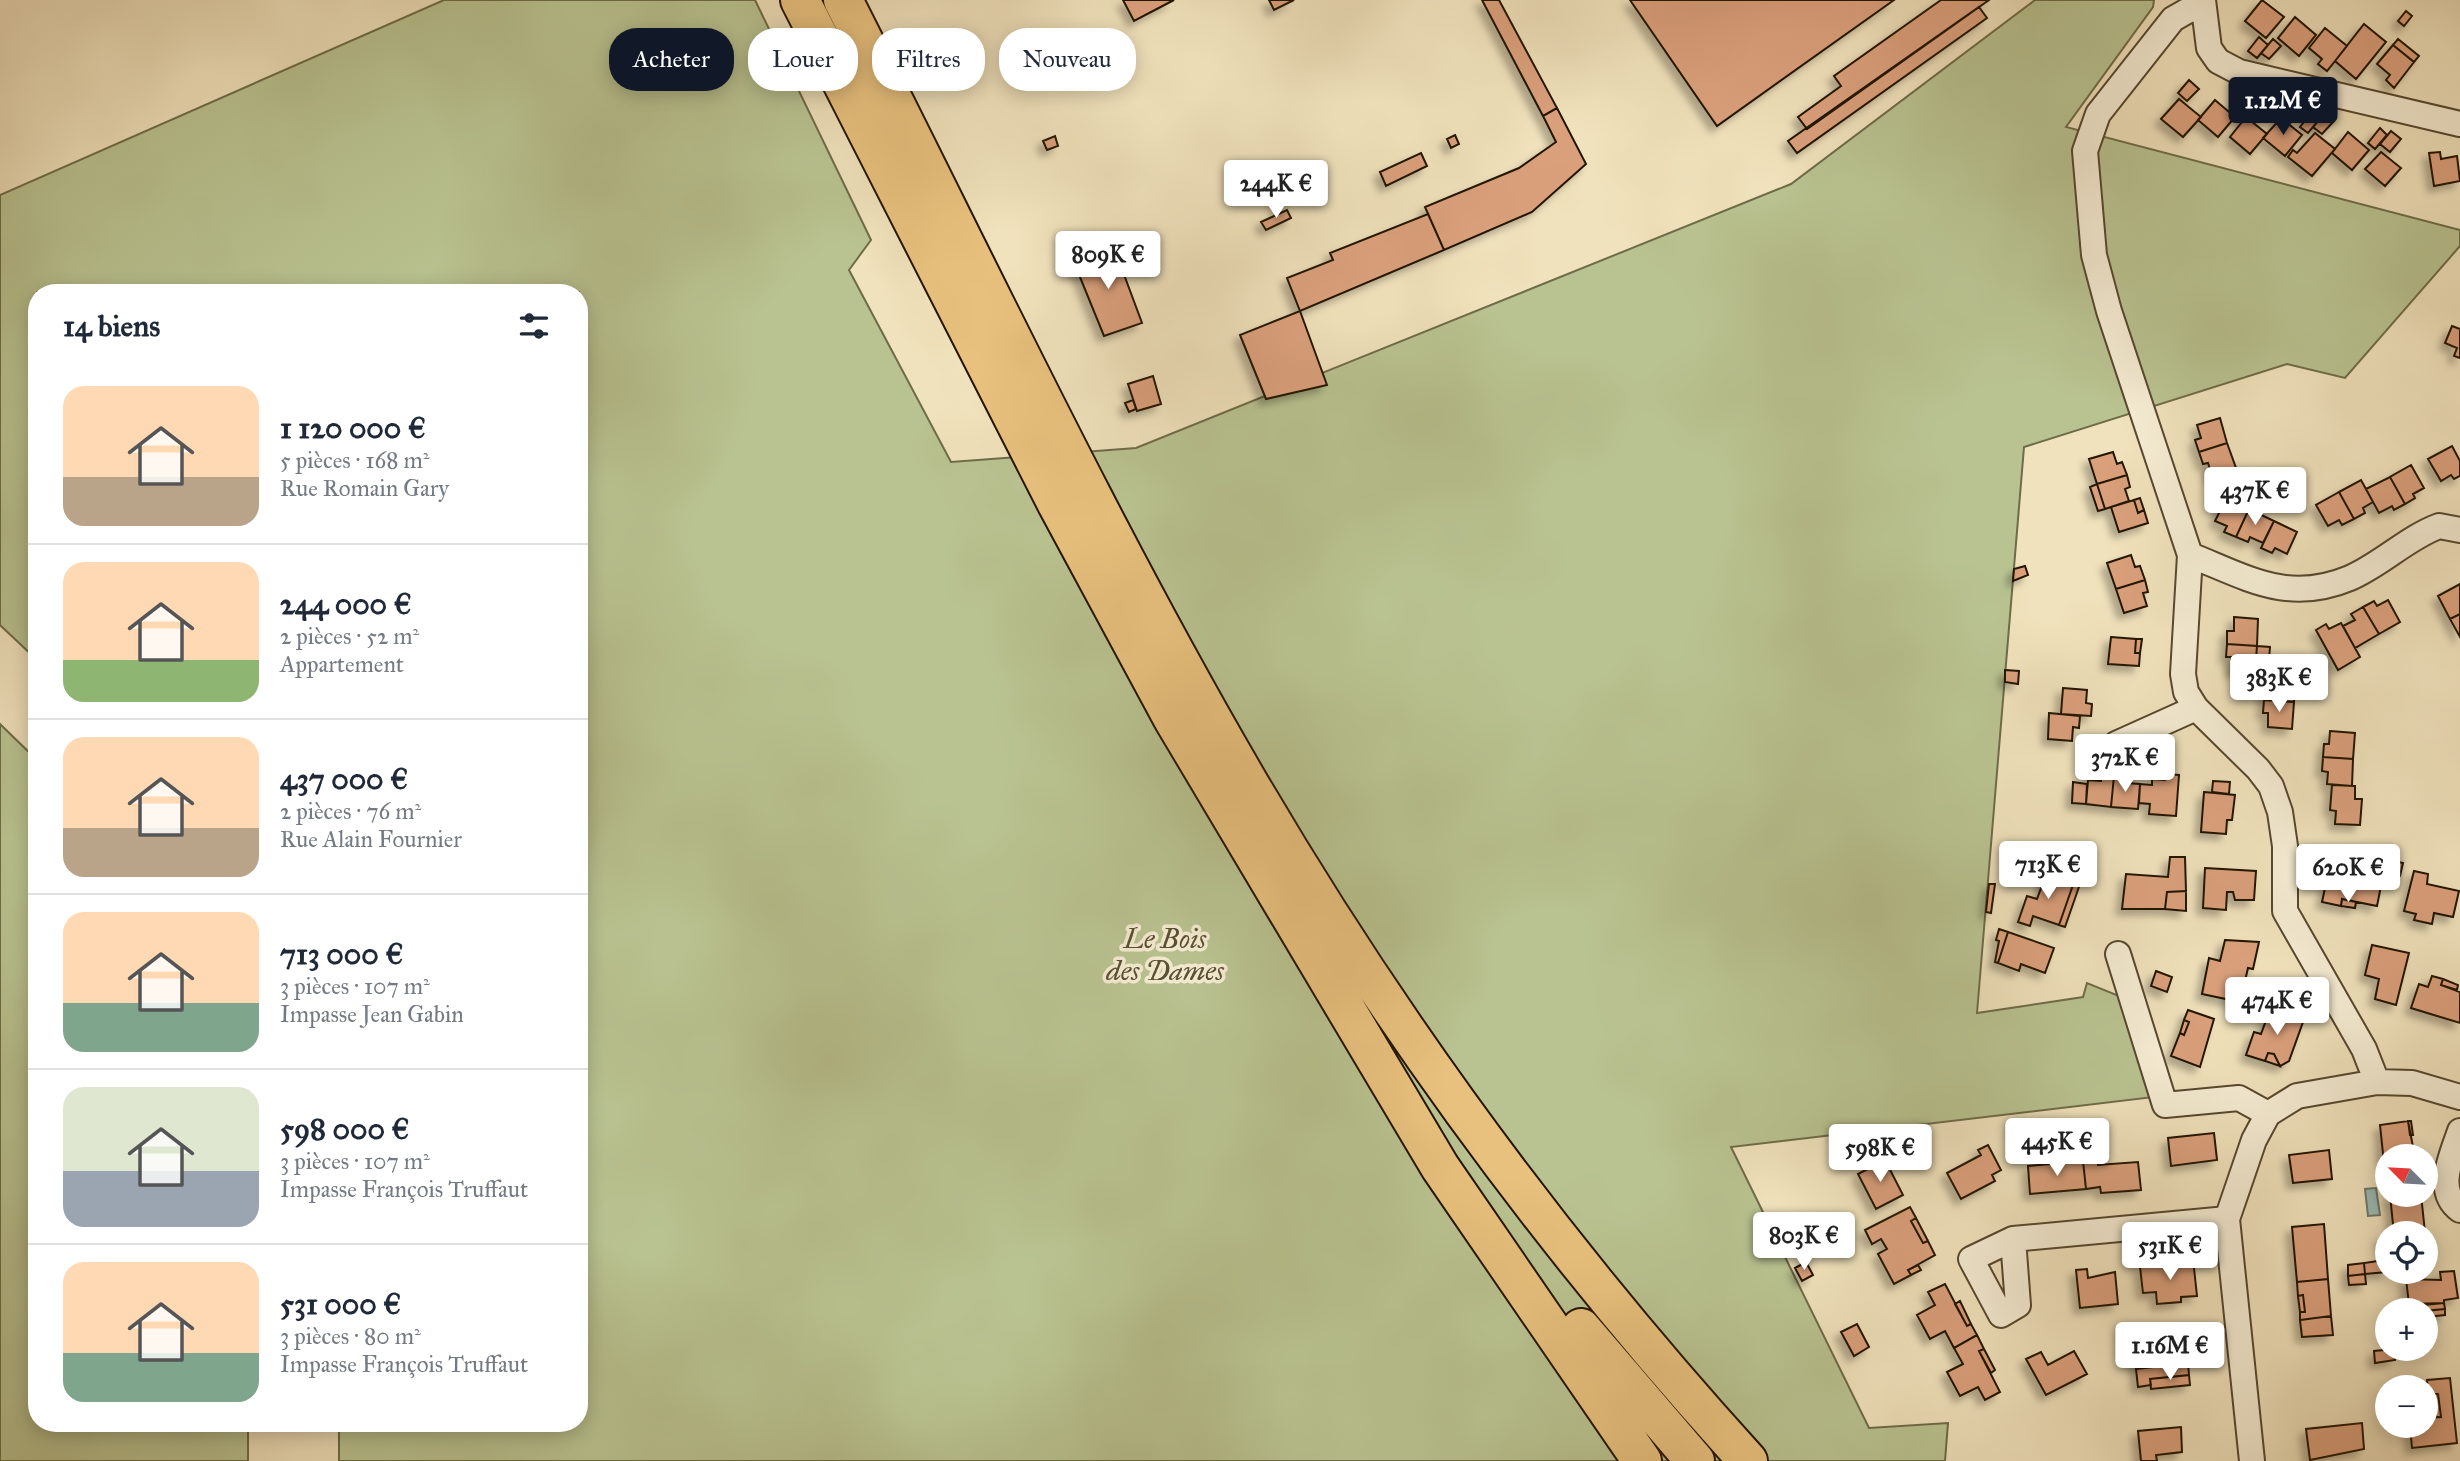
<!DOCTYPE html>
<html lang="fr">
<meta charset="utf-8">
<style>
:root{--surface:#fff;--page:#f2f2f3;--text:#1f2937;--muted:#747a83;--line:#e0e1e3;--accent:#111827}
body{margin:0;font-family:"IM FELL Great Primer",serif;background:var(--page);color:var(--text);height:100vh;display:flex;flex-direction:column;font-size:26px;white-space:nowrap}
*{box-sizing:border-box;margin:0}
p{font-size:23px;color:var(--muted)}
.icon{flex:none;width:38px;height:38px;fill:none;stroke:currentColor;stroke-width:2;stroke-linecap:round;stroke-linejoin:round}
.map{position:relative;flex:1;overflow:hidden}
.details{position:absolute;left:28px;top:284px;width:560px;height:1148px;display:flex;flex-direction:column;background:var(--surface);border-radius:28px;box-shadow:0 4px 18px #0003}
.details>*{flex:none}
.guide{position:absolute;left:609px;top:28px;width:665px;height:63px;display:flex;gap:14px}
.needle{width:46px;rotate:294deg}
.fabs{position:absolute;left:2375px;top:1144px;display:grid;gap:14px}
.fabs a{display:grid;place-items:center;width:63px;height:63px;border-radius:50%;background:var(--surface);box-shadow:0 4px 18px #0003;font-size:35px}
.price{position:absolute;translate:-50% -60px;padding:0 16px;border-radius:7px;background:#fff;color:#222;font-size:23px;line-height:46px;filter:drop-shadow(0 2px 4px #0008)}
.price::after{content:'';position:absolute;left:50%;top:42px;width:21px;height:16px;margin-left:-10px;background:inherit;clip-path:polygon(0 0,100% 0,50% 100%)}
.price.selected{background:var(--accent);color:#fff}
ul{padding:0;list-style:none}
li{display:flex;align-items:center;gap:21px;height:175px;padding:0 35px}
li+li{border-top:2px solid var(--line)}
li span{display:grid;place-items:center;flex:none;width:196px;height:140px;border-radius:21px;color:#555}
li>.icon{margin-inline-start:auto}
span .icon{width:84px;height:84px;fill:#fffc;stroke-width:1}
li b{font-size:30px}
h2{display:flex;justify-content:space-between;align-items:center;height:84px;padding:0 35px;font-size:30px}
.pill{padding:0 24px;border-radius:28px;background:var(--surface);box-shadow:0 4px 18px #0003;font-size:24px;line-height:63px}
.pill.selected{background:var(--accent);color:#fff}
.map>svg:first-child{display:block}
.green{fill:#b9c391;stroke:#6e6c48;stroke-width:2}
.water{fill:#9cbcb8;stroke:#6c796e;stroke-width:2}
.building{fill:#daa07c;stroke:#241400;stroke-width:2;filter:url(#shadow)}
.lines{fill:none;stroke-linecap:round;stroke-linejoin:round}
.minor-casing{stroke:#57482f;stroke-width:28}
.trunk-casing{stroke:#241400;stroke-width:42}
.minor{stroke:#f5ecd3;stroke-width:24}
.trunk{stroke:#e8c17e;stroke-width:38}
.labels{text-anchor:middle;stroke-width:7;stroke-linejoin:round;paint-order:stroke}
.park-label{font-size:28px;font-style:italic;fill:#585133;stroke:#f5ecd3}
</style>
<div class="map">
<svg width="2460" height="1461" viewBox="0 0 2460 1461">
<defs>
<filter id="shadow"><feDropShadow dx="-6" dy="6" stdDeviation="3.5" flood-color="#0004"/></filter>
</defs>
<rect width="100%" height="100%" fill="#f0e2bc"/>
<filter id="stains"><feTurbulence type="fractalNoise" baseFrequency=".00286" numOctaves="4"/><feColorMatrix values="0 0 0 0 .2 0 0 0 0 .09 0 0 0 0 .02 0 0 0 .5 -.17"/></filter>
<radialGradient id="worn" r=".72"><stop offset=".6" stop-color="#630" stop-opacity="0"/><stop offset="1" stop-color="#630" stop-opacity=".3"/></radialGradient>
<path class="green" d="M444,0H755L871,240L849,270L951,462L1136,448L1791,184L2035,0H2154L2153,7L2066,127L2460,230V246L2345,378L2287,364L2024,447L1977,1013L2083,997L2087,983L2124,998L2154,1097L1731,1147L1869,1428L1948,1423L1945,1461H339V1423H579V292H37V660L0,625V195Z
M0,724L37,760V1423H248V1461H0Z"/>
<path class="water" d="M2376,1188L2380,1215L2368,1216L2365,1189Z"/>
<path class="building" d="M1123,0H1174L1134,21Z
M1269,0H1294L1274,10Z
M1482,0H1499L1557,108L1543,116Z
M1630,0H1894L1717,126Z
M1941,0H1989L1807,129L1798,117L1841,86L1834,76Z
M2262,0L2284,17L2266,38L2245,21Z
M1979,7L1987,18L1797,153L1788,141Z
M2406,11L2412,16L2404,26L2398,21Z
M2295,17L2316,35L2299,56L2278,38Z
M2364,24L2386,42L2356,79L2335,61Z
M2325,28L2347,46L2327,71L2318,64L2322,59L2309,48Z
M2259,37L2268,45L2257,58L2248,51Z
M2273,39L2281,46L2269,59L2261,53Z
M2398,39L2419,56L2414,62L2393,45Z
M2393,45L2414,62L2394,88L2386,80L2390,75L2377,64Z
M2189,80L2199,89L2187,101L2178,93Z
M2243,95L2252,102L2241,116L2232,109Z
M2257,97L2265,104L2254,118L2245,111Z
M2179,99L2201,117L2183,137L2161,119Z
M2215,100L2235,117L2218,137L2198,120Z
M1557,108L1586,164L1532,212L1444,250L1425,207L1519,168L1556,142L1543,116Z
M2311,113L2319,120L2308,133L2300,127Z
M2324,113L2334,121L2322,134L2313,127Z
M2246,117L2267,134L2250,154L2230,137Z
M2281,118L2302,135L2285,156L2263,138Z
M2380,128L2387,135L2375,149L2368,143Z
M2391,131L2401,139L2390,152L2380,144Z
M2348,132L2369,150L2352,170L2332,153Z
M2315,133L2335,149L2312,176L2288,157L2293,150L2297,153Z
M1455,135L1459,144L1451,148L1447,139Z
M1055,136L1058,146L1047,150L1043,141Z
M2381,152L2401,168L2385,186L2365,169Z
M2440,152L2441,159L2457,156L2460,181L2434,186L2429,153Z
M1421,153L1427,166L1386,186L1380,172Z
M1287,210L1291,218L1266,230L1261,222Z
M1428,214L1444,250L1300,311L1287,278L1333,260L1330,253Z
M1113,245L1142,323L1104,336L1073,260Z
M1300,311L1327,385L1266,399L1240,335Z
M2452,326L2460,329V358L2454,356L2457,348L2445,343Z
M1153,376L1161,404L1137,411L1128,384Z
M1133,400L1136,409L1129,412L1125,403Z
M2220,418L2227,443L2199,452L2195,440L2201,438L2197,425Z
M2227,443L2236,468L2212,476L2208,463L2203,464L2199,452Z
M2452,446L2460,461V476L2454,479L2451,475L2441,481L2428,459Z
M2113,452L2117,464L2122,462L2127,475L2097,484L2089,459Z
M2411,465L2424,488L2413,494L2415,498L2405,504L2390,477Z
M2127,475L2130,487L2125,489L2129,501L2105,509L2097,484Z
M2390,477L2405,504L2394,510L2392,506L2379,513L2366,489Z
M2361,480L2373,502L2363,508L2365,513L2354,519L2339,492Z
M2097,484L2105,509L2098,511L2090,487Z
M2339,492L2354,519L2342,525L2339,520L2328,526L2316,505Z
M2140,498L2144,510L2138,513L2134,500Z
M2226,499L2249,509L2236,537L2224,532L2227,526L2215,521Z
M2134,500L2138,513L2144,510L2148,523L2119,532L2111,507Z
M2249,509L2274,521L2263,543L2250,537L2248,542L2236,537Z
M2274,521L2297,532L2287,554L2275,548L2272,553L2261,548Z
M2131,555L2135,567L2140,566L2145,580L2116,589L2107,563Z
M2025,566L2028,575L2013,581L2014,569Z
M2145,580L2148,592L2143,593L2147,606L2124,613L2116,589Z
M2460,584V614L2450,619L2438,596Z
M2388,600L2400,622L2379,634L2363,607L2374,601L2377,606Z
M2363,607L2379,634L2355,648L2343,626L2355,620L2351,614Z
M2460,614V637L2450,619Z
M2234,617L2258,619L2257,646L2227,644V631H2234Z
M2341,623L2360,657L2338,670L2316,630L2326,624L2329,629Z
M2111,637L2136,639L2135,653H2140L2139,666L2108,664Z
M2136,639H2142L2140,653H2135Z
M2227,644L2257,646L2255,672L2231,671V657H2226Z
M2257,646L2270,647L2268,673L2255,672Z
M2005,670L2019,671L2018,684L2005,682Z
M2271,673L2295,675L2294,702L2264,700V687H2270Z
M2063,688L2087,690L2086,703L2092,704L2091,716L2061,714Z
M2264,700L2294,702L2292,729L2268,727V713H2263Z
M2049,713L2080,716L2079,728L2073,727L2072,741L2048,739Z
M2330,731L2355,733L2353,759L2323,757L2324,744H2329Z
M2323,757L2353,759L2352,786L2327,784L2328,772L2322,771Z
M2166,774L2179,775L2176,816L2149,814L2150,804L2139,803L2140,784L2152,785V779L2165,780Z
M2101,775L2114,776L2111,807L2086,804L2088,780L2101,781Z
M2114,776L2128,777L2127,783L2140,784L2138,809L2111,807Z
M2213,781L2230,782L2229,794L2212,792Z
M2073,782L2087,784L2086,804L2072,803Z
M2332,785L2355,786V799H2362L2360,825L2335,824L2336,811L2330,810Z
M2204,792L2235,795L2232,820H2227L2226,834L2201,832Z
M2170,857H2185L2186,891L2167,892L2165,909H2122L2126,874L2168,877Z
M2394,861L2403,863L2400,876L2392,875Z
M2330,865L2383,876L2377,906L2342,899L2341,906L2322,902Z
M2205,868L2256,871L2254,900H2235L2233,892H2227L2226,910L2203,908Z
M2414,871L2428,874L2427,884L2459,891L2453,917L2434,913L2432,924L2414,920L2416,914L2404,911Z
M2047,872L2074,882L2059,925L2033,916L2030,926L2018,922L2027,896L2037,899Z
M2074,882L2080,884L2065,927L2059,925Z
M1989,884H1995L1991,913L1986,912Z
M2186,891V911L2165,909L2167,892Z
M2342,899L2356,902L2355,908L2341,906Z
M1999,929L2008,932L1998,963L1995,962L1999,941L1996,940Z
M2008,932L2054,948L2045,973L2021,964L2019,971L1998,963Z
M2225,940L2259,942L2253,969L2248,968L2240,1002L2202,994L2209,958L2220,961Z
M2372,945L2409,953L2396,1005L2375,999L2379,979L2365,975Z
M2156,971L2172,977L2167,992L2151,986Z
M2432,976L2443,979L2441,985L2460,992V1023L2411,1008L2419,984L2428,987Z
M2443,979L2458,985L2457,990L2441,985Z
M2275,994L2293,1001L2300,1015L2280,1008L2277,1018L2268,1015Z
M2280,1008L2300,1015L2303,1022L2289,1061L2280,1066L2274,1054L2268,1053L2265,1061L2246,1055L2254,1032L2261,1034L2268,1015L2277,1018Z
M2188,1010L2214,1019L2200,1067L2171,1056L2180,1033L2184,1035L2189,1022L2184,1020Z
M2184,1020L2189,1022L2184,1035L2180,1033Z
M2268,1053L2274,1054L2280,1066L2265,1061Z
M2408,1121L2415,1157H2387L2384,1163L2380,1125Z
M2408,1121H2411L2413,1135H2410Z
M2214,1133L2217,1160L2171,1166L2168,1138Z
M1988,1145L2001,1170L1992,1175L1995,1181L1961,1199L1947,1173L1981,1155L1978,1150Z
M2329,1150L2332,1179L2293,1183L2289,1155Z
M1885,1160L1903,1195L1876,1209L1858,1174Z
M2098,1160V1165L2138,1162L2141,1190L2101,1193L2100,1187L2086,1189L2083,1161Z
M2083,1161L2086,1189L2030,1194L2028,1166Z
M2390,1195H2421L2425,1232L2394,1234Z
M1910,1207L1916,1218L1911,1221L1923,1243L1928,1241L1935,1255L1908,1270L1911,1275L1894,1284L1878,1254L1887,1249L1881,1239L1872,1244L1865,1230Z
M1916,1218L1928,1241L1923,1243L1911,1221Z
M2324,1224L2328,1279L2297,1282L2292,1227Z
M2387,1236V1250L2383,1251L2381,1237Z
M2193,1259L2197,1296L2181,1297V1302L2157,1304L2156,1292L2143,1293L2140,1267L2178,1266L2177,1261Z
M2385,1260L2387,1272L2365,1274L2364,1263Z
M1806,1262L1813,1275L1802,1281L1795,1268Z
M2364,1263L2365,1274L2348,1276V1265Z
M1918,1265L1921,1270L1911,1275L1908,1270Z
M2087,1269L2088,1278L2115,1272L2118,1304L2080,1308L2076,1270Z
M2454,1271L2458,1298L2444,1300V1303L2409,1304L2406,1279L2441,1280L2440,1272Z
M2365,1274L2366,1284L2349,1285L2348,1276Z
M2328,1279L2331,1316L2300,1320V1312H2305L2303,1295L2298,1296L2297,1282Z
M1945,1284L1967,1326L1971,1324L1977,1335L1954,1348L1945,1331L1930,1339L1917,1315L1935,1305L1928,1292Z
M2303,1295L2305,1312H2300L2298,1296Z
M1960,1301L1971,1324L1967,1326L1955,1304Z
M2444,1303L2445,1309L2423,1311V1305Z
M2445,1309V1315L2426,1317V1311Z
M2331,1316L2333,1335L2302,1337L2300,1320Z
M1857,1324L1869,1347L1854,1356L1841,1332Z
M1977,1335L1984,1349L1979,1351L2000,1392L1985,1400L1978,1387L1960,1396L1947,1372L1963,1364L1954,1348Z
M2186,1348L2188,1363L2136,1369L2135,1358L2148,1357L2147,1352Z
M1984,1349L1995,1370L1991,1373L1979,1351Z
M2394,1349L2395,1360L2375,1363L2374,1351Z
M2074,1351L2087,1374L2046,1395L2026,1359L2041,1352L2048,1365Z
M2188,1363L2189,1375L2150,1379L2151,1385L2138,1387L2136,1369Z
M2189,1375L2190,1385L2151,1389L2150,1379Z
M2450,1378L2457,1443L2412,1448L2410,1426H2426V1418L2441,1417L2438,1394L2428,1395L2427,1380Z
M2433,1394H2438L2441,1417H2436Z
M2362,1423L2364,1449L2310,1460L2306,1429Z
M2181,1427L2182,1452L2156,1455L2157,1461H2141L2138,1431Z"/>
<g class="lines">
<defs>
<path id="minor" d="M2203,0L2209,48L2218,61L2239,72L2460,124
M2202,7L2187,11L2173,19L2098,114L2085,151L2094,255L2109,311L2190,555C2248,578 2288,604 2350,578C2382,564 2407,538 2439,526L2460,530
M2190,555L2183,674L2186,692L2196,708L2258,769L2271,786L2280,812L2285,846V911L2364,1049L2377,1082
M2116,744L2196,708
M2118,954L2165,1105L2239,1098L2268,1114
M2460,1131C2452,1155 2434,1191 2460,1210
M2013,1239L2018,1305L2001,1315L1971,1259L2013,1239L2227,1219
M2252,1461L2227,1219L2254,1140L2268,1114L2297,1096L2377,1082L2412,1083L2460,1097"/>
<path id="trunk" d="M800,0L1057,504L1173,719L1440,1167L1642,1461
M843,0C975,260 1099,526 1246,778C1389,1023 1557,1251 1748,1461
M1581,1328L1695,1461"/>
</defs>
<use href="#minor" class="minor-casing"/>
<use href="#trunk" class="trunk-casing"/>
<use href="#minor" class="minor"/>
<use href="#trunk" class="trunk"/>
</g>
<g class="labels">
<g class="park-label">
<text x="1165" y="948">Le Bois<tspan x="1165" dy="32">des Dames</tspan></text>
</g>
</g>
<rect width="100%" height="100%" filter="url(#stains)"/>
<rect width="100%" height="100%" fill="url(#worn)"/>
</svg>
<div class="fabs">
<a><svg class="needle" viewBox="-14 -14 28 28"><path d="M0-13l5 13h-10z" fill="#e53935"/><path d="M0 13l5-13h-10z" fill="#747a83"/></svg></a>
<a><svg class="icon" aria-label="locate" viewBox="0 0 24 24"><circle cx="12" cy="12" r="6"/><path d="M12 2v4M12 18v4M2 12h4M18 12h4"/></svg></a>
<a>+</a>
<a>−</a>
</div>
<b class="price selected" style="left:2283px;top:137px">1.12M €</b>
<b class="price" style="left:1276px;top:220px">244K €</b>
<b class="price" style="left:1108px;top:291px">809K €</b>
<b class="price" style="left:2255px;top:527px">437K €</b>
<b class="price" style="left:2279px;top:714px">383K €</b>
<b class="price" style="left:2125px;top:794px">372K €</b>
<b class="price" style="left:2048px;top:901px">713K €</b>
<b class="price" style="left:2348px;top:904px">620K €</b>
<b class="price" style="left:2277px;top:1037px">474K €</b>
<b class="price" style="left:2057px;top:1178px">445K €</b>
<b class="price" style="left:1880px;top:1184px">598K €</b>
<b class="price" style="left:1804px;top:1272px">803K €</b>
<b class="price" style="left:2170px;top:1282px">531K €</b>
<b class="price" style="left:2170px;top:1382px">1.16M €</b>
<div class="guide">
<a class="pill selected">Acheter</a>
<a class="pill">Louer</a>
<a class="pill">Filtres</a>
<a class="pill">Nouveau</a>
</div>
<section class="details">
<h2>14 biens<svg class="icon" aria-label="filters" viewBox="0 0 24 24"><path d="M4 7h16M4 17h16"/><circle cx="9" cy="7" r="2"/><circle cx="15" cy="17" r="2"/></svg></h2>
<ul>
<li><span style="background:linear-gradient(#ffd9b3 65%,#b9a48a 0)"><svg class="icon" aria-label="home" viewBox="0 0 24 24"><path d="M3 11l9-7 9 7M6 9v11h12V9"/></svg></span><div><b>1 120 000 €</b><p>5 pièces · 168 m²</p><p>Rue Romain Gary</p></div></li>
<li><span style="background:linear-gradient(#ffd9b3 70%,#8fb573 0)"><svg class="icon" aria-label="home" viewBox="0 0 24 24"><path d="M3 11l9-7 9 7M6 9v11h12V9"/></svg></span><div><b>244 000 €</b><p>2 pièces · 52 m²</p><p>Appartement</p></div></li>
<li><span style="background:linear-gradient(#ffd9b3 65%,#b9a48a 0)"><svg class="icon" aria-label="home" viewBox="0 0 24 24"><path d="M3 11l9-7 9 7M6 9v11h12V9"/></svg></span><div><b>437 000 €</b><p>2 pièces · 76 m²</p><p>Rue Alain Fournier</p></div></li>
<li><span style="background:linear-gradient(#ffd9b3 65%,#7fa58c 0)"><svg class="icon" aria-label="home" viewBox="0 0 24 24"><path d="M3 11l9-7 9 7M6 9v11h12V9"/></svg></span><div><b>713 000 €</b><p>3 pièces · 107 m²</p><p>Impasse Jean Gabin</p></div></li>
<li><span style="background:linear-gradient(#dfe7d0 60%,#9aa5b1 0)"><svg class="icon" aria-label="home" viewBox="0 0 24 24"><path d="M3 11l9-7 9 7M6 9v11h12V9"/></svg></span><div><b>598 000 €</b><p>3 pièces · 107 m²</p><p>Impasse François Truffaut</p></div></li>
<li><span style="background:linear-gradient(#ffd9b3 65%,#7fa58c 0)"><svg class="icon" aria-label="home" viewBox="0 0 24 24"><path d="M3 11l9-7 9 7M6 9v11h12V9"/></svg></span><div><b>531 000 €</b><p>3 pièces · 80 m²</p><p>Impasse François Truffaut</p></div></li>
</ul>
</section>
</div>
